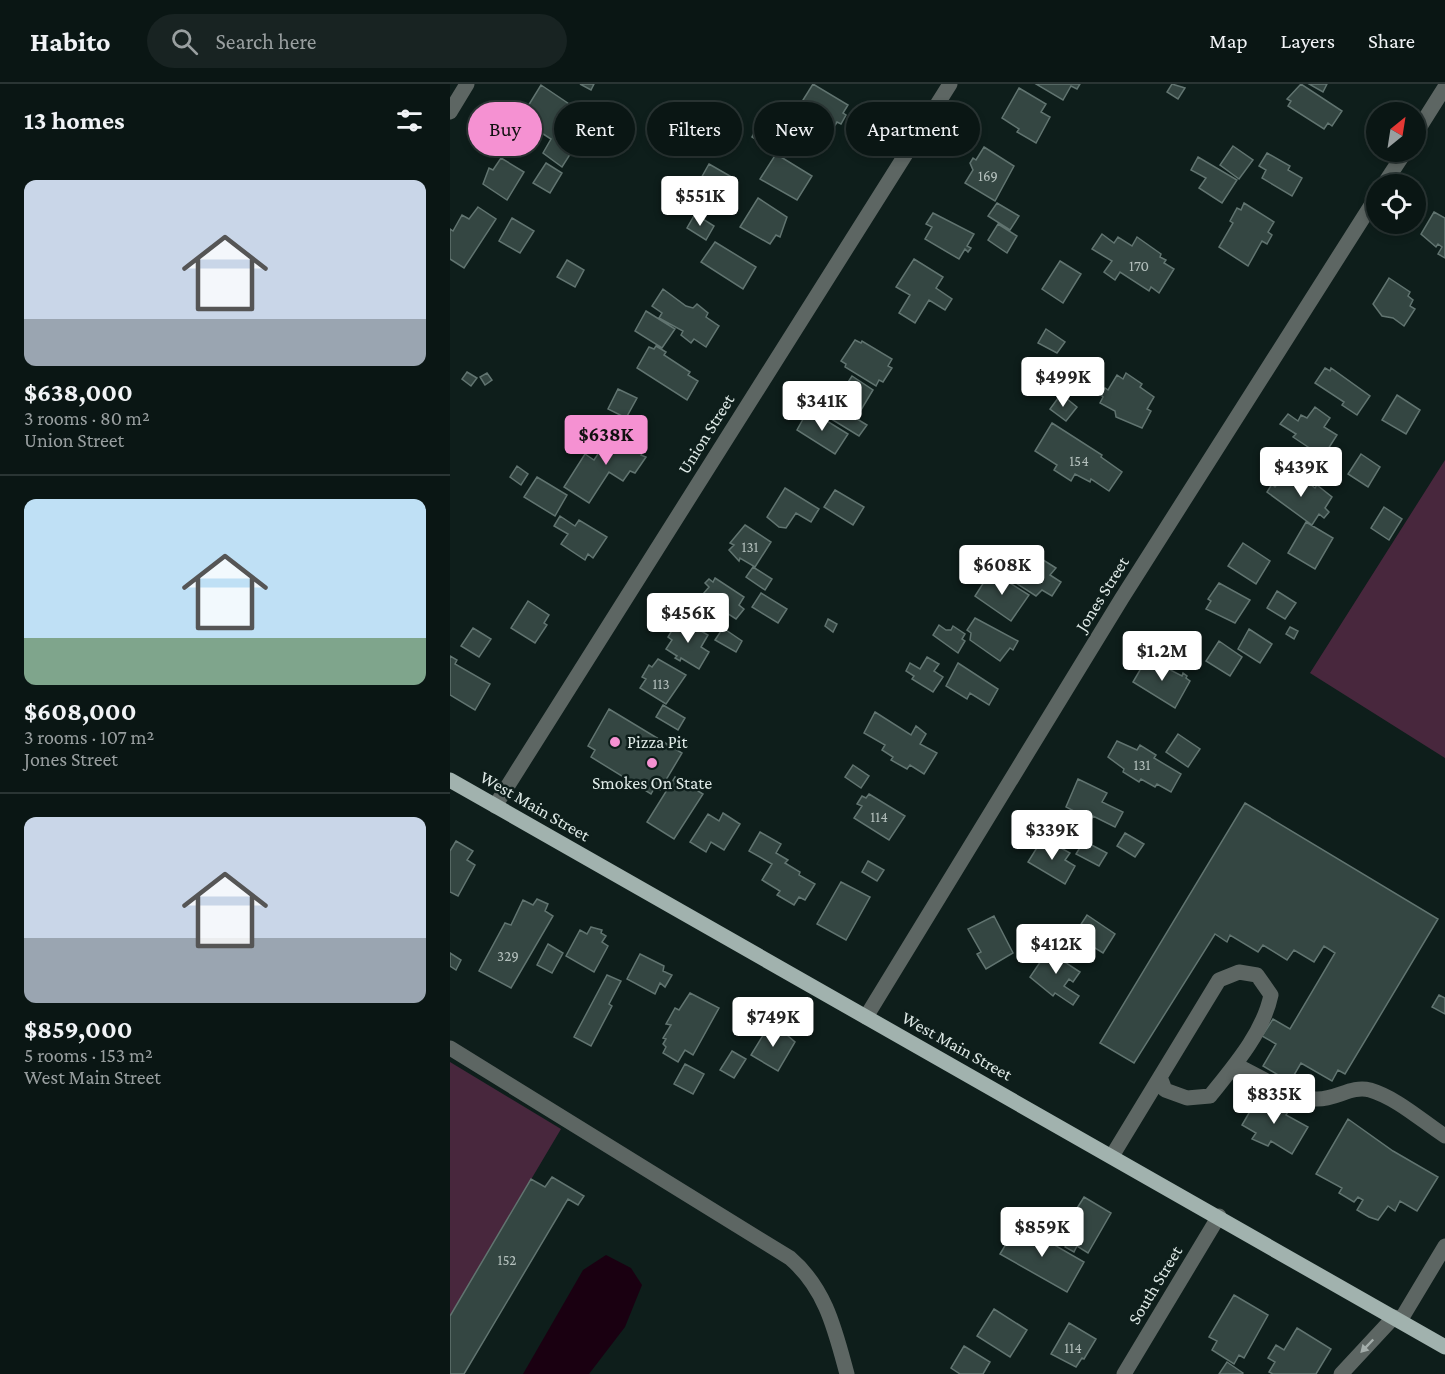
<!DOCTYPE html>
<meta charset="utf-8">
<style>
:root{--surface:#0a1614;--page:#182322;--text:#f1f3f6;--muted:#999fa0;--line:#2a3534;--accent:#f591d2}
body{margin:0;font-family:"Crimson Pro",serif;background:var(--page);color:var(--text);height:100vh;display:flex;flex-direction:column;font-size:22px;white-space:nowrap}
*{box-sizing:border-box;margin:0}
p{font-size:20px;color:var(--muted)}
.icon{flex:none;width:33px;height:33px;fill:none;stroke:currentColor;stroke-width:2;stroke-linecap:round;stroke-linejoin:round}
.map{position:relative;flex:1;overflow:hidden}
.details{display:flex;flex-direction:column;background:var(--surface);width:450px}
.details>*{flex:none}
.guide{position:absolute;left:18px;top:18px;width:570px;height:54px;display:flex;gap:12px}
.needle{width:39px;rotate:30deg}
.controls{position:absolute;left:916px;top:18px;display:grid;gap:12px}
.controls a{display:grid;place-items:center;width:60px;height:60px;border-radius:50%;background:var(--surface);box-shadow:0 3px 9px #0003,0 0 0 2px var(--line);font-size:30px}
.price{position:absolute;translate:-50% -51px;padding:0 14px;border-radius:6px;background:#fff;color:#222;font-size:20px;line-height:39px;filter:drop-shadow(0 2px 3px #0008)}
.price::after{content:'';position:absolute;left:50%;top:36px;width:18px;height:14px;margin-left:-9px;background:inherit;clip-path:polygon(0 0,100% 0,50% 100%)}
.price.selected{background:var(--accent);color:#111}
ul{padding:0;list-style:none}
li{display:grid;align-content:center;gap:12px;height:318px;padding:0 24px}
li+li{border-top:2px solid var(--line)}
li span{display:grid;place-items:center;height:186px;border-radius:12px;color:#555}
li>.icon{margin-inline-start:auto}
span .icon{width:108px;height:108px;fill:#fffc;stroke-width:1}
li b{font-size:26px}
h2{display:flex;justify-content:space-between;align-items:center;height:72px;padding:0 24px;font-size:26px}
.tag{padding:0 21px;border-radius:27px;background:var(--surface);box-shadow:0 3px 9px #0003,0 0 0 2px var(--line);font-size:21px;line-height:54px}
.tag.selected{background:var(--accent);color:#111}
header{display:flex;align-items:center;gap:36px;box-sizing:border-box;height:84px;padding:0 30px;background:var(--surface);border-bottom:2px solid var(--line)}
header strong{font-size:28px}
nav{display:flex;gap:33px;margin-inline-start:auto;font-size:21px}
.search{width:420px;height:54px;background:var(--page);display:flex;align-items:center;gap:15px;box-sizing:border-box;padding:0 21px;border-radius:33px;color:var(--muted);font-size:22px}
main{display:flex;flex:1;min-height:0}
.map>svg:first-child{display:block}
.green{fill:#48273d}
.water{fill:#1a0011}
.building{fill:#344642;stroke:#617470;stroke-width:1.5}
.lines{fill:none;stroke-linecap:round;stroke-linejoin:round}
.minor{stroke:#5d6663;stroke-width:15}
.major{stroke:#a1b2ae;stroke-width:15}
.oneway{fill:#a4aeab}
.poi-dot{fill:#f591d2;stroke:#0e1e1b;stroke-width:2}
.labels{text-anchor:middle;stroke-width:5;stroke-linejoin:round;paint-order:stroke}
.number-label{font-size:15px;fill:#b4c0bd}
.street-label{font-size:18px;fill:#dee9e6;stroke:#0e1e1b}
.poi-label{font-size:18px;fill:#dee9e6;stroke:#0e1e1b;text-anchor:start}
</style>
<header>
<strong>Habito</strong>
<div class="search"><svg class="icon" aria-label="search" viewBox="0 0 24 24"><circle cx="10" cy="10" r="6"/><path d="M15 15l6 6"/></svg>Search here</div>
<nav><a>Map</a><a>Layers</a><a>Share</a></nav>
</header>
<main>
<section class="details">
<h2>13 homes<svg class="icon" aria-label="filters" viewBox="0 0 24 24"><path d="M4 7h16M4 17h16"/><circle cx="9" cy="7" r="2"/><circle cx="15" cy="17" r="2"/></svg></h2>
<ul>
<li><span style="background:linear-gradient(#c9d6e8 75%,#9aa5b1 0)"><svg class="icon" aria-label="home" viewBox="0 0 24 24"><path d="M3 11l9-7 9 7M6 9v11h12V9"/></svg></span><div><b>$638,000</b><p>3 rooms · 80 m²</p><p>Union Street</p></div></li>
<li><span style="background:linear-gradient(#bfe0f5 75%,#7fa58c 0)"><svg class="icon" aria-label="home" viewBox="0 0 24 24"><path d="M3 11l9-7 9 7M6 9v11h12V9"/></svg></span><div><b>$608,000</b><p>3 rooms · 107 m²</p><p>Jones Street</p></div></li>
<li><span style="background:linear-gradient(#c9d6e8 65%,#9aa5b1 0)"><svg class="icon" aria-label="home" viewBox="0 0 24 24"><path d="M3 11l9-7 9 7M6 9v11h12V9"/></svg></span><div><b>$859,000</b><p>5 rooms · 153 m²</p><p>West Main Street</p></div></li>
</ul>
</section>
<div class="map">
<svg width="995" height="1290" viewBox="0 0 995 1290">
<rect width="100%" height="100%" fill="#0e1e1b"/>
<path class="green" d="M995,376V674L860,589Z
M0,978L111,1045L0,1232Z"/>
<path class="water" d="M156,1171L181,1184L192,1201L175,1243L139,1290H73L133,1186Z"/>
<path class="building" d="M130,0H144L141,6Z
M363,0L398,21L393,29L396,31L391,40L387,38L381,48L359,33L366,23L353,16Z
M586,0H630L627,5L621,2L613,16Z
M722,0L735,4L728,15L717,8Z
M851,0L892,27L882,42L878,39L874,45L838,22L841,17L837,15Z
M859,0H877L873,8Z
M91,1L125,24L108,49L126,61L112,83L93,69L101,55L70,35Z
M569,4L596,20L591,28L600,33L586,59L567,48L569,45L552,34Z
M318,37L338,49L327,69L302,53L305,47L309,50Z
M783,62L803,76L789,95L770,81Z
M534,63L564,82L545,117L515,99L523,86L520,79L523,74L526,76Z
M817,69L840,82L838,86L852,94L842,112L812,94L816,86L809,82Z
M326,70L362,92L347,116L310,95Z
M748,73L787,96L772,119L749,104L756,94L741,86Z
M51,74L74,88L57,116L33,100L39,84L43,86Z
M96,79L112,89L100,109L83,99Z
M259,80L287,96L272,121L245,105Z
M308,114L337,133L330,153L326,151L320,160L290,143Z
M547,119L569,132L560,146L538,132Z
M794,119L824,138L818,148L822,151L817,160L812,157L798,182L769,163L783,139L780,137L787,124L791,126Z
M28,123L46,135L14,184L0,175V145L3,147L12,131L19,135Z
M984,128L995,134V174L988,170L992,163L988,160L986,163L971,150Z
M483,129L524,150L517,162L521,164L518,168L515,165L509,175L475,155L482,143L476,140Z
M245,130L264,142L256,156L237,144Z
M62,134L84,147L70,169L49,157Z
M548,140L567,152L557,169L538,156Z
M652,150L664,159L668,153L682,162L687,153L711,170L710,173L716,176L714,179L724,185L709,209L701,203L699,207L670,188L665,196L654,188L662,177L642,165Z
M265,158L306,183L293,205L251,178Z
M464,175L493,193L486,204L502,215L495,226L479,216L465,239L449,229L460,211L446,203Z
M117,176L134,186L125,203L107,193Z
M610,177L631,190L613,219L592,205Z
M939,194L960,208L958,212L963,216L960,222L965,225L954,242L943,234L932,232L923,220Z
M213,205L236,222L243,224L247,220L258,229L256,233L269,242L256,263L244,255L241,259L231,251L233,247L209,234L212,229L202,222Z
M196,227L225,245L212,264L185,247Z
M596,245L615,258L607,269L588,259Z
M405,256L411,259L412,257L442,275L438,282L442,284L433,298L429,296L426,302L395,283L396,280L391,277Z
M206,262L216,268L214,271L240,288L238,291L248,297L237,316L187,284L199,263L204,265Z
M875,284L880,287L881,284L920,312L907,331L892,321L894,318L865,299Z
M17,288L27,294L21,302L12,295Z
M37,289L42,296L35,301L30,293Z
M676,289L692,300L690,303L704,313L697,325L701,327L692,344L666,333L665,327L650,319L653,313L650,310L655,304L658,306L667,291L673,295Z
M402,292L423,306L411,326L389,312Z
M168,305L187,314L176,334L158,325Z
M611,310L627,323L616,337L600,325Z
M947,311L970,326L956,350L932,336Z
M386,322L417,341L409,352L378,333Z
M865,323L880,334L874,343L887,351L873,373L843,353L846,350L830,340L838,330L848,337L851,331L857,334Z
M357,328L362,331L364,329L398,350L385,370L347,346Z
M602,339L652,371L651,373L672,388L659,407L641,395L640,398L625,390L621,397L604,386L607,381L585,367Z
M165,345L195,364L191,371L196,373L185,389L180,387L173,397L159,388L139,419L114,403L135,370L144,376Z
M911,370L930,383L918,403L898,390Z
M67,382L78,390L71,401L60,393Z
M838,388L849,397L852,394L865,404L867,401L882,413L875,424L879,428L874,434L869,430L862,441L817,408L822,400L825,403Z
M87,393L117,411L105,432L74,413Z
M335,404L369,425L361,438L346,429L336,444L329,443L317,433Z
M385,406L414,423L403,441L374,423Z
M934,423L952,435L939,456L921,444Z
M110,432L125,442L129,436L157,453L143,474L138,470L135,476L111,460L118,450L104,442Z
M856,438L883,454L865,485L838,469Z
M295,441L321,458L305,483L290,474L289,477L279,466L284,461L280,459Z
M793,459L820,477L806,500L778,482Z
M582,469L606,484L600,491L611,498L602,512L592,506L586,512L558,494L565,482L571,486Z
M303,483L322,495L315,506L296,493Z
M541,487L579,511L561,537L525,512Z
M265,494L294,513L289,521L294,525L286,535L264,521L265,518L253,510L259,503L255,499L259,495L263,498Z
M769,499L800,516L785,539L756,525L761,517L758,515Z
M827,507L846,519L835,535L817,524Z
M311,509L337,525L328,539L302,523Z
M78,517L99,531L94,539L97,541L85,559L61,544Z
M525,534L568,557L563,566L560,564L550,577L520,556L521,549L517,546Z
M378,535L387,540L383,548L375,542Z
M232,536L258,551L251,563L259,568L249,585L231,574L230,577L225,574L227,572L216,565L222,556L218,553L225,541L228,543Z
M489,541L496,546H501L503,542L515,550L512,555L515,557L508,569L483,551Z
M840,543L848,547L844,555L836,550Z
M23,544L41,555L29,573L11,562Z
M273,544L292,557L286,568L265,556Z
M799,545L822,560L810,579L788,565Z
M769,557L792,573L780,592L756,577Z
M0,572L7,576L5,580L40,600L25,626L0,611Z
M477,573L489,580L484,587L493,593L483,608L462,595L464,592L456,587L460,579L470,585Z
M697,574L732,592L733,589L737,592L736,594L740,597L725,624L683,598Z
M208,575L236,591L216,620L190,604L196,595L192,593L199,581L202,583Z
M508,579L548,605L539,621L520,609L517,615L496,602Z
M213,621L235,634L228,646L206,633Z
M159,625L232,669L210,706L205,703L201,710L141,673L145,666L138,662Z
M425,628L461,651L466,642L476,650L470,660L487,669L474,690L460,681L457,685L441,676L443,673L432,666L435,661L414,649Z
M728,650L750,665L738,683L716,668Z
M667,657L687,666L690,661L706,671L704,674L731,690L721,708L707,700L705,703L691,695L689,698L673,688L674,685L658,673Z
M403,681L419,692L411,704L395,693Z
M225,693L253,710L224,755L197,738Z
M628,695L657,709L652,718L673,728L665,743L643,732L641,736L616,723Z
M419,710L455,732L439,756L404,734L412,722L407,720L412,712L416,714Z
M795,719L988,835L895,990L888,986L882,997L851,979L840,998L813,982L826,960L812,952L823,935L840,945L885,869L874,862L864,878L844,866L837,876L813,861L808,868L780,851L777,858L765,850L684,979L650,959Z
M273,729L290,740L274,766L261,758L256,768L240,758L258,730L269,737Z
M310,748L331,760L326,769L338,776L335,779L350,788L349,791L365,800L355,816L349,813L344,821L327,811L330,807L312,796L322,780L299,767Z
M675,749L694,760L685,773L667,762Z
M593,754L620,769L615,776L625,782L615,800L578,778Z
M6,757L23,767L17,776L25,781L8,812L0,808V767Z
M634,757L657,769L649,782L626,770Z
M418,777L434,786L427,797L412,788Z
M391,798L420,813L396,856L367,840Z
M87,815L98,820L95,827L103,832L61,904L29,887L55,839L61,841L73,816L83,821Z
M637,831L665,850L653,869L624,851Z
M544,832L563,869L536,885L527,870L531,868L518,845Z
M141,843L152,846L151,849L156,852L152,858L158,862L144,888L116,872L130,846L137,850Z
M603,859L615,867L610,875L630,888L623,898L619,895L614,902L629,912L623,921L605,909L603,912L580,893Z
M98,860L113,869L102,889L87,881Z
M0,869L11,876L6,886L0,882Z
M190,870L214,882L213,887L222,891L215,903L210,899L205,910L177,895Z
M157,891L171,897L159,920L162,922L141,962L124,953Z
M240,909L269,924L243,971L235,966L228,978L213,969L216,963L213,960L216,955L213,954L221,941L216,940L225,924L229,926Z
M989,911L995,914V930L982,923Z
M318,943L328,949L330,945L345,958L328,987L301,971Z
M282,967L296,975L284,994L270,986Z
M235,980L254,990L243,1010L224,1000Z
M810,1010L839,1026L836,1031L858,1043L842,1070L821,1057L818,1062L802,1055L806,1049L792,1041Z
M898,1035L943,1067L988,1093L967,1127L950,1117L945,1127L938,1122L928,1136L919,1133L907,1126L913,1116L908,1113L904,1118L889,1109L892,1104L866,1090Z
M102,1093L134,1112L128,1121L118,1115L14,1290H0V1232L81,1095L95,1103Z
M634,1113L661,1129L638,1169L627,1162L624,1168L615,1163L618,1158L609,1153Z
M568,1140L634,1178L617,1208L550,1170Z
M784,1211L818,1231L794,1274L789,1271L784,1280L762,1266L767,1257L759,1253Z
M544,1225L577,1246L560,1273L527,1252Z
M619,1239L646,1255L634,1275L632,1274L626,1283L601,1270Z
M847,1244L881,1265L866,1290H823L819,1288L825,1278L818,1274L826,1261L834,1266Z
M514,1262L540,1278L533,1290H510L501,1284Z
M777,1278L793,1289L792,1290H769Z"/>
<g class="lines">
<path class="minor" d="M0,28L17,0
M966,49L995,3
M934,100L955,68
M45,722L500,0
M789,888L807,891L821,911C813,949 784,982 760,1012L737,1014L715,1006L710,993L769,896Z
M416,933L672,514L927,112
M0,964L340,1174C376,1205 385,1246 397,1290
M786,981C807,991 844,1014 866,1015C886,1016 901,1001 920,1006C947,1014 972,1037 995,1052
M662,1072L710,993
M950,1237L995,1162
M674,1290L769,1132
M891,1290L944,1233"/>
<path class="major" d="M0,696L995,1263"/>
</g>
<defs><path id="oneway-solid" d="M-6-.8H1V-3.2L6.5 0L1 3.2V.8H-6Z" transform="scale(1.5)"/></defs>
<use class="oneway" href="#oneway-solid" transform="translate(917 1262) rotate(134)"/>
<g class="poi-dot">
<circle cx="165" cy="658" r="6"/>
<circle cx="202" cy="679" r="6"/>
</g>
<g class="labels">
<g class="number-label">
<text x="538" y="97">169</text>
<text x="689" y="187">170</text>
<text x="629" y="382">154</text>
<text x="300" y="468">131</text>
<text x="211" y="605">113</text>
<text x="692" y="686">131</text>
<text x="429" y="738">114</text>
<text x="58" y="877">329</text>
<text x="57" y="1181">152</text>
<text x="623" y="1269">114</text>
</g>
<g class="street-label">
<text transform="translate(256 350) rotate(-58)" y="6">Union Street</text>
<text transform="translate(652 510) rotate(-58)" y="6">Jones Street</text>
<text transform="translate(85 722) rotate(30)" y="6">West Main Street</text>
<text transform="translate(507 962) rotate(29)" y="6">West Main Street</text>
<text transform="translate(705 1201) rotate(-59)" y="6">South Street</text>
</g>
<g class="poi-label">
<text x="177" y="664">Pizza Pit</text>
<text x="202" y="705" text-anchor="middle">Smokes On State</text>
</g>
</g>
</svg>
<div class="controls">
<a><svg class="needle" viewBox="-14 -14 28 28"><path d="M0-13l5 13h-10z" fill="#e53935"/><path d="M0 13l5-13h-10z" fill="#999fa0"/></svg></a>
<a><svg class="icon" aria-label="locate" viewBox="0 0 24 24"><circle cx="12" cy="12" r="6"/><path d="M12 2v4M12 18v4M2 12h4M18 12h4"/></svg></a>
</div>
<b class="price" style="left:250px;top:143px">$551K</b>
<b class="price" style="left:613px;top:324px">$499K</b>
<b class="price" style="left:372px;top:348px">$341K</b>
<b class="price selected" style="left:156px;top:382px">$638K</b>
<b class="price" style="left:851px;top:414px">$439K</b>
<b class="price" style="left:552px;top:512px">$608K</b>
<b class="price" style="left:238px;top:560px">$456K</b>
<b class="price" style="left:712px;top:598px">$1.2M</b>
<b class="price" style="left:602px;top:777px">$339K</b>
<b class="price" style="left:606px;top:891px">$412K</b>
<b class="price" style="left:323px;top:964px">$749K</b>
<b class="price" style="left:824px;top:1041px">$835K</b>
<b class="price" style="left:592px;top:1174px">$859K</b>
<div class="guide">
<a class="tag selected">Buy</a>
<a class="tag">Rent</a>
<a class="tag">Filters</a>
<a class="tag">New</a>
<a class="tag">Apartment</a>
</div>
</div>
</main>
